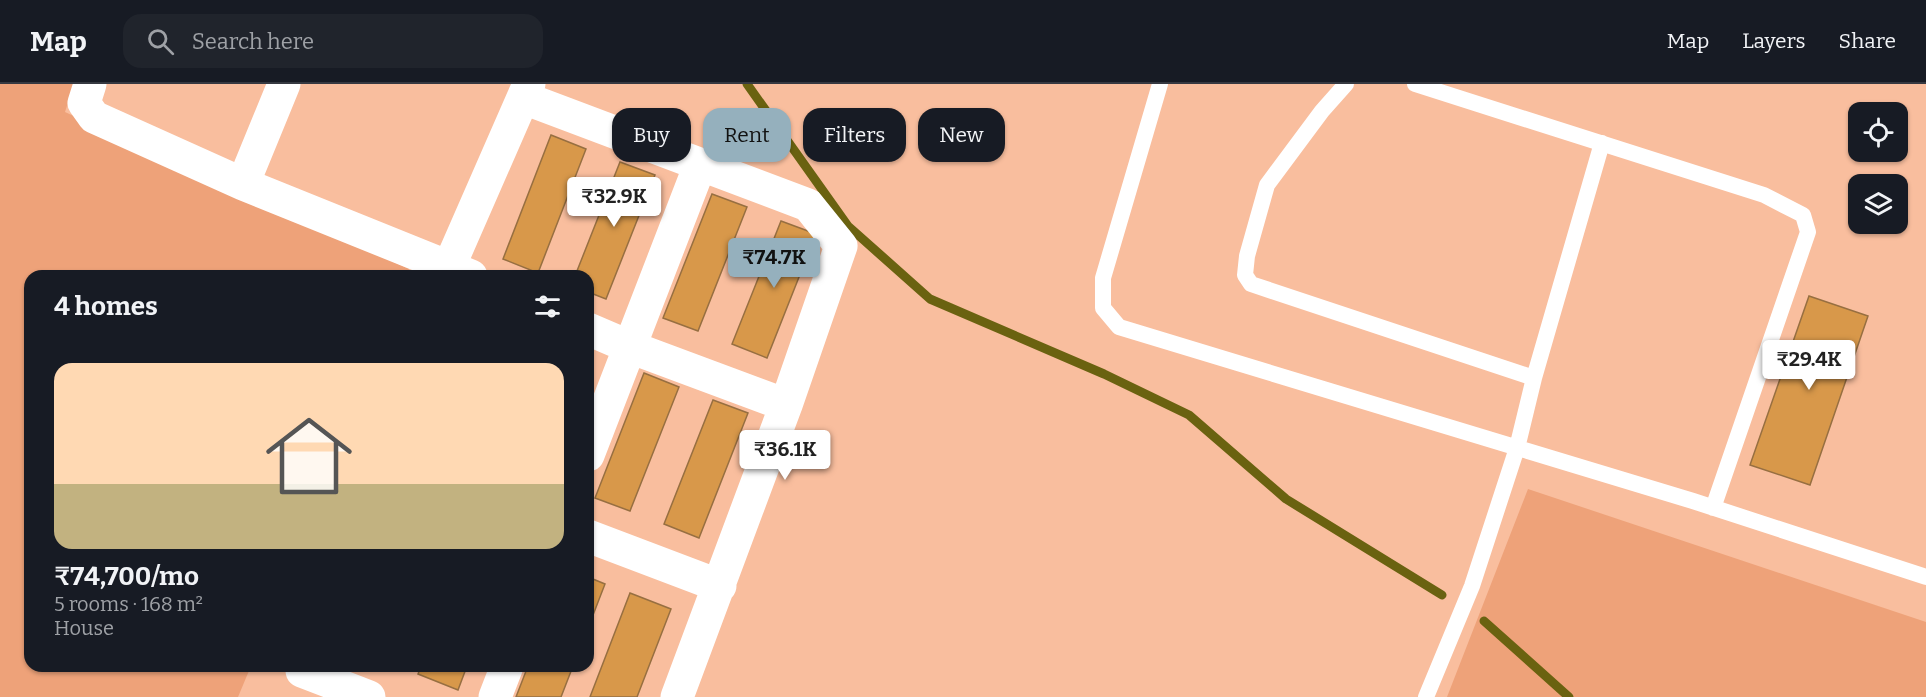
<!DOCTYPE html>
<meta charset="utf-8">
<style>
:root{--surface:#171b24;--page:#20242c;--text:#f1f3f6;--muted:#9ea1a6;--line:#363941;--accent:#95b0bd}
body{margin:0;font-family:Bitter,serif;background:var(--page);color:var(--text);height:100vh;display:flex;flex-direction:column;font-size:22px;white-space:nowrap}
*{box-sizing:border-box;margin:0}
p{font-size:20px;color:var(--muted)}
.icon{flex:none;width:33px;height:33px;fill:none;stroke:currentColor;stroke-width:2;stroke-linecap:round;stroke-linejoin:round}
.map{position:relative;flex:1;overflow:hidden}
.drawer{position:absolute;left:24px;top:186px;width:570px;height:402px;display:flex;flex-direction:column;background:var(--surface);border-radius:18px;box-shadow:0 2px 4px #0004}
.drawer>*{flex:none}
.guide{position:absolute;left:612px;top:24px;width:570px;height:54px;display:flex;gap:12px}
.tools{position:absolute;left:1848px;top:18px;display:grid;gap:12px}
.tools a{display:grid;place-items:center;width:60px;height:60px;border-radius:12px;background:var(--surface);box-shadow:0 2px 4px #0004;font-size:30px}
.price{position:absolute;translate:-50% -51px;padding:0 14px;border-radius:6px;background:#fff;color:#222;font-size:20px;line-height:39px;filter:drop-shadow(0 2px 3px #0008)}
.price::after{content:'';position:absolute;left:50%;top:36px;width:18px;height:14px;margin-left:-9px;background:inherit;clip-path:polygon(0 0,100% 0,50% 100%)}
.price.active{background:var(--accent);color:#111}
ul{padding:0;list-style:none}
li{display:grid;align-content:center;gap:12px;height:318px;padding:0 30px}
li+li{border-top:2px solid var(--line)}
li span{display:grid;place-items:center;height:186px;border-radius:18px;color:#555}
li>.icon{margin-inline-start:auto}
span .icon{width:108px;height:108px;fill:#fffc;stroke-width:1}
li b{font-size:26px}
h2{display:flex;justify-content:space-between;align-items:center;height:72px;padding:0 30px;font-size:26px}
.pill{padding:0 21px;border-radius:18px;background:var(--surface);box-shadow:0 2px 4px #0004;font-size:21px;line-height:54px}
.pill.active{background:var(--accent);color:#111}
header{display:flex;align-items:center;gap:36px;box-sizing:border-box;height:84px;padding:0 30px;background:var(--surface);border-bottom:2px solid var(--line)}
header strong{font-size:28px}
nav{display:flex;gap:33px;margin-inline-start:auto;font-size:21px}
.search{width:420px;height:54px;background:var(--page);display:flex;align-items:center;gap:15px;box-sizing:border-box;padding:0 21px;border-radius:18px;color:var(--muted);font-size:22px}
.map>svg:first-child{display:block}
.green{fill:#eea279}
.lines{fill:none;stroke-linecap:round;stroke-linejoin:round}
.stream{stroke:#6a6210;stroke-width:9}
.building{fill:#d8984a;stroke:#976f41;stroke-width:1.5}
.service{stroke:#fff;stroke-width:16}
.minor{stroke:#fff;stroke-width:33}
</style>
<header>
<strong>Map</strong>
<div class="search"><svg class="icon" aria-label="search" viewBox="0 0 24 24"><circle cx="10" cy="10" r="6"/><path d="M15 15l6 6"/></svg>Search here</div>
<nav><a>Map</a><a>Layers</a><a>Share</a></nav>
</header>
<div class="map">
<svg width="1926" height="613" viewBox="0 0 1926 613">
<rect width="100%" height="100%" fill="#f9be9e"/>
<path class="green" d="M0,0H74L65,28L409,185L406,192H30V582H251L238,613H0Z
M1528,405L1926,538V613H1447Z"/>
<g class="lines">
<path class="stream" d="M747,0L848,142L930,215L1104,290L1189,331L1286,415L1442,511
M1484,537L1569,613"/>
</g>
<path class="building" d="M551,51L586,65L538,189L503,175Z
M620,78L655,91L606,215L588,208V192H575Z
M712,110L747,123L698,247L663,234Z
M781,137L816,150L767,274L732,260Z
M1809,212L1868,232L1810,401L1750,381Z
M644,289L679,303L630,427L595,414Z
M713,316L748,329L699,454L664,440Z
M588,493L605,500L588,544Z
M630,509L671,525L637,613H590Z
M421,582H467L458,606L418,590Z
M528,582H573L561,613H516Z"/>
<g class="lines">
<path class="service" d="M1160,0L1103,194V224L1119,243L1693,417L1926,493
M1346,0L1322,27L1267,101L1247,172L1245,191L1251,200L1534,294
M1415,0L1764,111L1803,131L1808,148L1713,424
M1426,613L1472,502L1517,364L1534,294L1602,59"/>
<path class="minor" d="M90,0L84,19L94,33L243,100
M284,0L243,100L471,192
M524,14L808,121L841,162L786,321L677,613
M445,192L529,0
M588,245L630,263L786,321
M588,371L700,81
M588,452L720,502
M302,587L369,613
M495,613L507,582"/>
</g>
</svg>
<div class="tools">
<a><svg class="icon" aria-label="locate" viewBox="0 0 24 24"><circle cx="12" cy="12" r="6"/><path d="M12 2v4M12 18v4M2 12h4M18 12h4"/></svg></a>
<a><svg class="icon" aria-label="layers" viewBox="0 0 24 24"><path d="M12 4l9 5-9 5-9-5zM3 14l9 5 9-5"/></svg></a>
</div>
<b class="price" style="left:614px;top:144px">₹32.9K</b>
<b class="price active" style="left:774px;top:205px">₹74.7K</b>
<b class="price" style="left:1809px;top:307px">₹29.4K</b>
<b class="price" style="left:785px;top:397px">₹36.1K</b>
<div class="guide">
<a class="pill">Buy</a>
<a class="pill active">Rent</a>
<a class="pill">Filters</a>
<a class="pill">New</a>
</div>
<section class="drawer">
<h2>4 homes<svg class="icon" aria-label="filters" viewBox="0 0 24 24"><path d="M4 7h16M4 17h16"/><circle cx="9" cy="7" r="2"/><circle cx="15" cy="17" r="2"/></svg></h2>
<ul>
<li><span style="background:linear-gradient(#ffd9b3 65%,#c2b280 0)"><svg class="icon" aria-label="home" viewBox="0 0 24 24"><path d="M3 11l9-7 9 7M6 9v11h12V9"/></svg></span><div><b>₹74,700/mo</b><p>5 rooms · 168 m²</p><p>House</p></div></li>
</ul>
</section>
</div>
